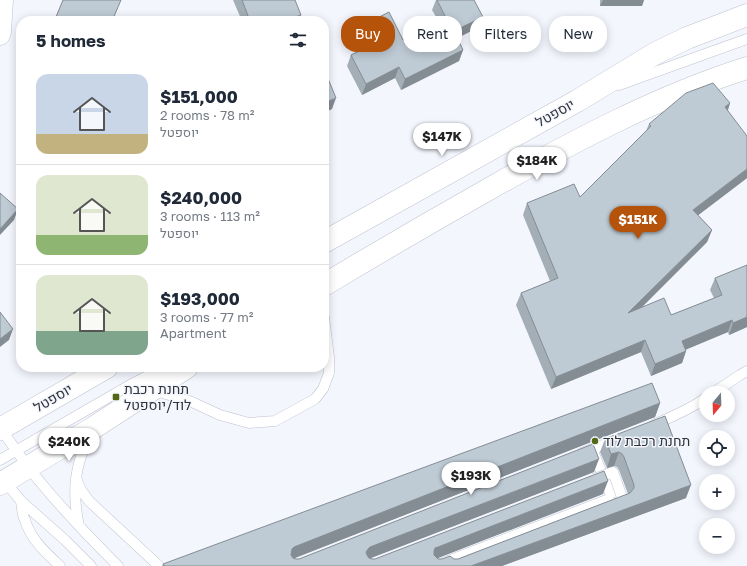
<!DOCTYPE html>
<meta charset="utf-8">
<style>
:root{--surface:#fff;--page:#f6f6f7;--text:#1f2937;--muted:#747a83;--line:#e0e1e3;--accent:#b45309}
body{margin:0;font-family:"Golos Text",Heebo,sans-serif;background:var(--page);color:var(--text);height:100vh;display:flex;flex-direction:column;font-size:15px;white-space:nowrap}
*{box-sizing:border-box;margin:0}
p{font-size:13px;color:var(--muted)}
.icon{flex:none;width:22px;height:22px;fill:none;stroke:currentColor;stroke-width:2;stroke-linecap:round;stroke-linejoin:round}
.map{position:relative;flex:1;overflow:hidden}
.side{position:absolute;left:16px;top:16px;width:313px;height:356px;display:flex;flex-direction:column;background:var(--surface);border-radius:16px;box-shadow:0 2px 10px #0003}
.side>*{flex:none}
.top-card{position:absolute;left:341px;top:16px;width:346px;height:36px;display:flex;gap:8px}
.needle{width:26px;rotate:199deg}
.buttons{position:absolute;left:699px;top:386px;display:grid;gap:8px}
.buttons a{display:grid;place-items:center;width:36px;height:36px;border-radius:50%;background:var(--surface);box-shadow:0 2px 10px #0003;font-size:20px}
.price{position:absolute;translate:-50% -34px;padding:0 9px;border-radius:14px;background:#fff;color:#222;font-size:13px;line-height:26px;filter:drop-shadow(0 1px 2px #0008)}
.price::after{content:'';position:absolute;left:50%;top:24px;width:12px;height:9px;margin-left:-6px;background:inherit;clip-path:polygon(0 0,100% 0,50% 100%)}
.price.active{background:var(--accent);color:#fff}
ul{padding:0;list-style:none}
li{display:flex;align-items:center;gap:12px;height:100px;padding:0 20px}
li+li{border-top:1px solid var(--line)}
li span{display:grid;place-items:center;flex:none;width:112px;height:80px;border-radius:12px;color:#555}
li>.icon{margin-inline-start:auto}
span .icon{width:48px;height:48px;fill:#fffc;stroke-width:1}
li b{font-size:17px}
h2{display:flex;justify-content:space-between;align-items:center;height:48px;padding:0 20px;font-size:17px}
.tag{padding:0 14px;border-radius:16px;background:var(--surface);box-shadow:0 2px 10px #0003;font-size:14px;line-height:36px}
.tag.active{background:var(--accent);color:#fff}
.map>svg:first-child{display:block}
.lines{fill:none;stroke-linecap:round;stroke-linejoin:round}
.lane-casing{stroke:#bec2cf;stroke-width:11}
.street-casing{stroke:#bec2cf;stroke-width:21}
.secondary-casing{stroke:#bec2cf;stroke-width:23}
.lane{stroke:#fff;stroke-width:10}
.street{stroke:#fff;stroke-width:20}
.secondary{stroke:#fff;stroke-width:22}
.lane-bridge-casing{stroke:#bec2cf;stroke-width:11;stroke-linecap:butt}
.lane-bridge{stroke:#fff;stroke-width:10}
.wall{fill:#a3aeb6}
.shaded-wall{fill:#858d94}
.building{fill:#becad4;stroke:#858d94}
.poi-dot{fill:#526815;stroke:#f4f6fe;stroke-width:1.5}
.labels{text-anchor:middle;stroke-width:3;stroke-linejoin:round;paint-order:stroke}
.street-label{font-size:14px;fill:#323339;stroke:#f4f6fe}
.poi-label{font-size:14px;fill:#323339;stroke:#f4f6fe;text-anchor:start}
</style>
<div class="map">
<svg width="747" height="566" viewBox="0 0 747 566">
<rect width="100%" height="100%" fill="#f4f6fe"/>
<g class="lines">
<defs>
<path id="lane" d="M619,85L747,39
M153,390L192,402L220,415L249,423L275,421L315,399L323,389L329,373V357L324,317
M713,393L740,375L747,371
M655,424C672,417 690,409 706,398
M1,429C14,447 26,466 41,483C65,512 91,539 118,566
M582,453L616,440
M0,460L130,385L165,367
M76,478L81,490L89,501L159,566
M3,479L21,501L65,540L91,566
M21,501C22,507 22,515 25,520C31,540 46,553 60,566
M79,526C72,493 74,466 90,435
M435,566L612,498L593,451"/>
<path id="street" d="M0,35L1,32L3,0"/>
<path id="secondary" d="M324,242L577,101L656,53L687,38L747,15
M324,285C379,252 434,220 489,189C572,142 656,97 747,68
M0,429L107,367
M0,484L93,428L187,367"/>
</defs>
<use href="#lane" class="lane-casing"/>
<use href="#street" class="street-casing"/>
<use href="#secondary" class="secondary-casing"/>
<use href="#lane" class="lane"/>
<use href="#street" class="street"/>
<use href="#secondary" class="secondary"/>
<defs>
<path id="lane-bridge" d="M594,479L613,472L623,500L615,503"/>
</defs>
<use href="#lane-bridge" class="lane-bridge-casing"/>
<use href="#lane-bridge" class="lane-bridge"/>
</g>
<path class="wall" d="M63,0L118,8L112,21H54Z
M233,0H295L299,21H242Z
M436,0H474L479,27L457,38L463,50L459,61L401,90L395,78L362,95L347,66L351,55L362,50L356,37L360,27L403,40L439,22L432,10Z
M600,0H644L642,6H600Z
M730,103L728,110L747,178L698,215L712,230L707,242L641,308L671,315L714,298L710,290L715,278L747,327L729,335L728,332L686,349V351L682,363L651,376L641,352L551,389L516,305L521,293L550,281L523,215L527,203L580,197L646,131L649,124Z
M660,403L655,417L294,558L296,559H299L594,472L370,558L372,559H375L603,494L437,558L438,559H458L628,494L619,470L617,467L614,466L607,468L600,452L605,439L686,498L502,566H162L163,564Z"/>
<path class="shaded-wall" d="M603,0H644L642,6H600Z
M301,15L299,21H287V20Z
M483,17L479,27L450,42L454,31Z
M463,50L459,61L401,90L405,79Z
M399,67L395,78L362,95L366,84Z
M336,98L332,109L324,113V103Z
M730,103L726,116L725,107Z
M747,169V178L688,223L693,210Z
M18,209L14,220L0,235V229Z
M712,230L707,242L624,325L628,313Z
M747,317V327L729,335L733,323Z
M732,320L728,332L678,353L682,341Z
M13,329L9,340L0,347V339Z
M645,340L641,352L551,389L556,377Z
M686,351L682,363L651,376L655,364Z
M660,403L655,417L290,560L292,549L294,547Z
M619,452L614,466L607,468L611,454Z
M599,459L594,472L366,560L363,562L368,549L370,547Z
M608,481L603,494L433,560L434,551L435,548L438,547Z
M691,485L686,498L502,566H471Z"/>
<path class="building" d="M63,0H121L112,21H65L56,17Z
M242,0H295L301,15L287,20V21H250Z
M437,0H474L483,17L454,31L463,50L405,79L399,67L366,84L351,55L370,46L360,27L389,12L403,40L446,18Z
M324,69L336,98L324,103Z
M713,83L730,103L725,107L747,136V169L693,210L712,230L628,313L664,298L671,315L722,295L715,278L747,265V317L733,323L732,320L682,341L686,351L655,364L645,340L556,377L521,293L558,278L527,203L574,184L580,197L651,126L649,124L686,93Z
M0,193L18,209L0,229Z
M0,312L13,329L0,339Z
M652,383L660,403L294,547L292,549L291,555L293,558L296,559H299L593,444L599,459L370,547L368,549L366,552L367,555L369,558L372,559H375L604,471L608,481L438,547L435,548L434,551V555L438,559H442L450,556L454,559H458L630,493L634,488V485L624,457L622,454L619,452L611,454L605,439L665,416L691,485L471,566H164L163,564Z"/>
<g class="poi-dot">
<rect x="112" y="393" width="8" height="8" rx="2"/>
<circle cx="595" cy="441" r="4"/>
</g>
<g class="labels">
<g class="street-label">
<text transform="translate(555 113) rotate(-29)" y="5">יוספטל</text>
<text transform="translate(53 398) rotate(-30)" y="5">יוספטל</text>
</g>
<g class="poi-label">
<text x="124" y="394">תחנת רכבת<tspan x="124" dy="16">לוד/יוספטל</tspan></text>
<text x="603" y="446">תחנת רכבת לוד</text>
</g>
</g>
</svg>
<div class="buttons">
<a><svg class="needle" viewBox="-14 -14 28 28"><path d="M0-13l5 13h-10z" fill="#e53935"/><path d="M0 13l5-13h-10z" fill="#747a83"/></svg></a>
<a><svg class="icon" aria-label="locate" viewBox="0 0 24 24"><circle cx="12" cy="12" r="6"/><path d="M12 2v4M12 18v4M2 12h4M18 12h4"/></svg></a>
<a>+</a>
<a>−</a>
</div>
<b class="price" style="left:442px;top:157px">$147K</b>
<b class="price" style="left:537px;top:181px">$184K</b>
<b class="price active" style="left:638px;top:240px">$151K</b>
<b class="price" style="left:69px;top:462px">$240K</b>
<b class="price" style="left:471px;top:496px">$193K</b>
<div class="top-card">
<a class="tag active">Buy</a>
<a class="tag">Rent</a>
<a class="tag">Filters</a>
<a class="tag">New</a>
</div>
<section class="side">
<h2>5 homes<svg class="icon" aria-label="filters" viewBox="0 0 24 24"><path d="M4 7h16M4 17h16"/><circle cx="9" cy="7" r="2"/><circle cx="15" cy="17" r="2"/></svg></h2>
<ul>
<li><span style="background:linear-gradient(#c9d6e8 75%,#c2b280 0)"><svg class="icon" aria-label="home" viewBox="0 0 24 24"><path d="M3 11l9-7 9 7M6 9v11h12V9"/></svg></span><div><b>$151,000</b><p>2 rooms · 78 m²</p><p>יוספטל</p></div></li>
<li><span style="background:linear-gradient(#dfe7d0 75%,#8fb573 0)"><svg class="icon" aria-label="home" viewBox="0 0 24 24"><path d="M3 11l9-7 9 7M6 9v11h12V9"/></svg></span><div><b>$240,000</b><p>3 rooms · 113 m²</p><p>יוספטל</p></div></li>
<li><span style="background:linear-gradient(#dfe7d0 70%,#7fa58c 0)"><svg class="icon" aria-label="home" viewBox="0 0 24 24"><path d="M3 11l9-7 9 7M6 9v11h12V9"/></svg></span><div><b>$193,000</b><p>3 rooms · 77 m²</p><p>Apartment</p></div></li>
</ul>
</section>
</div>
